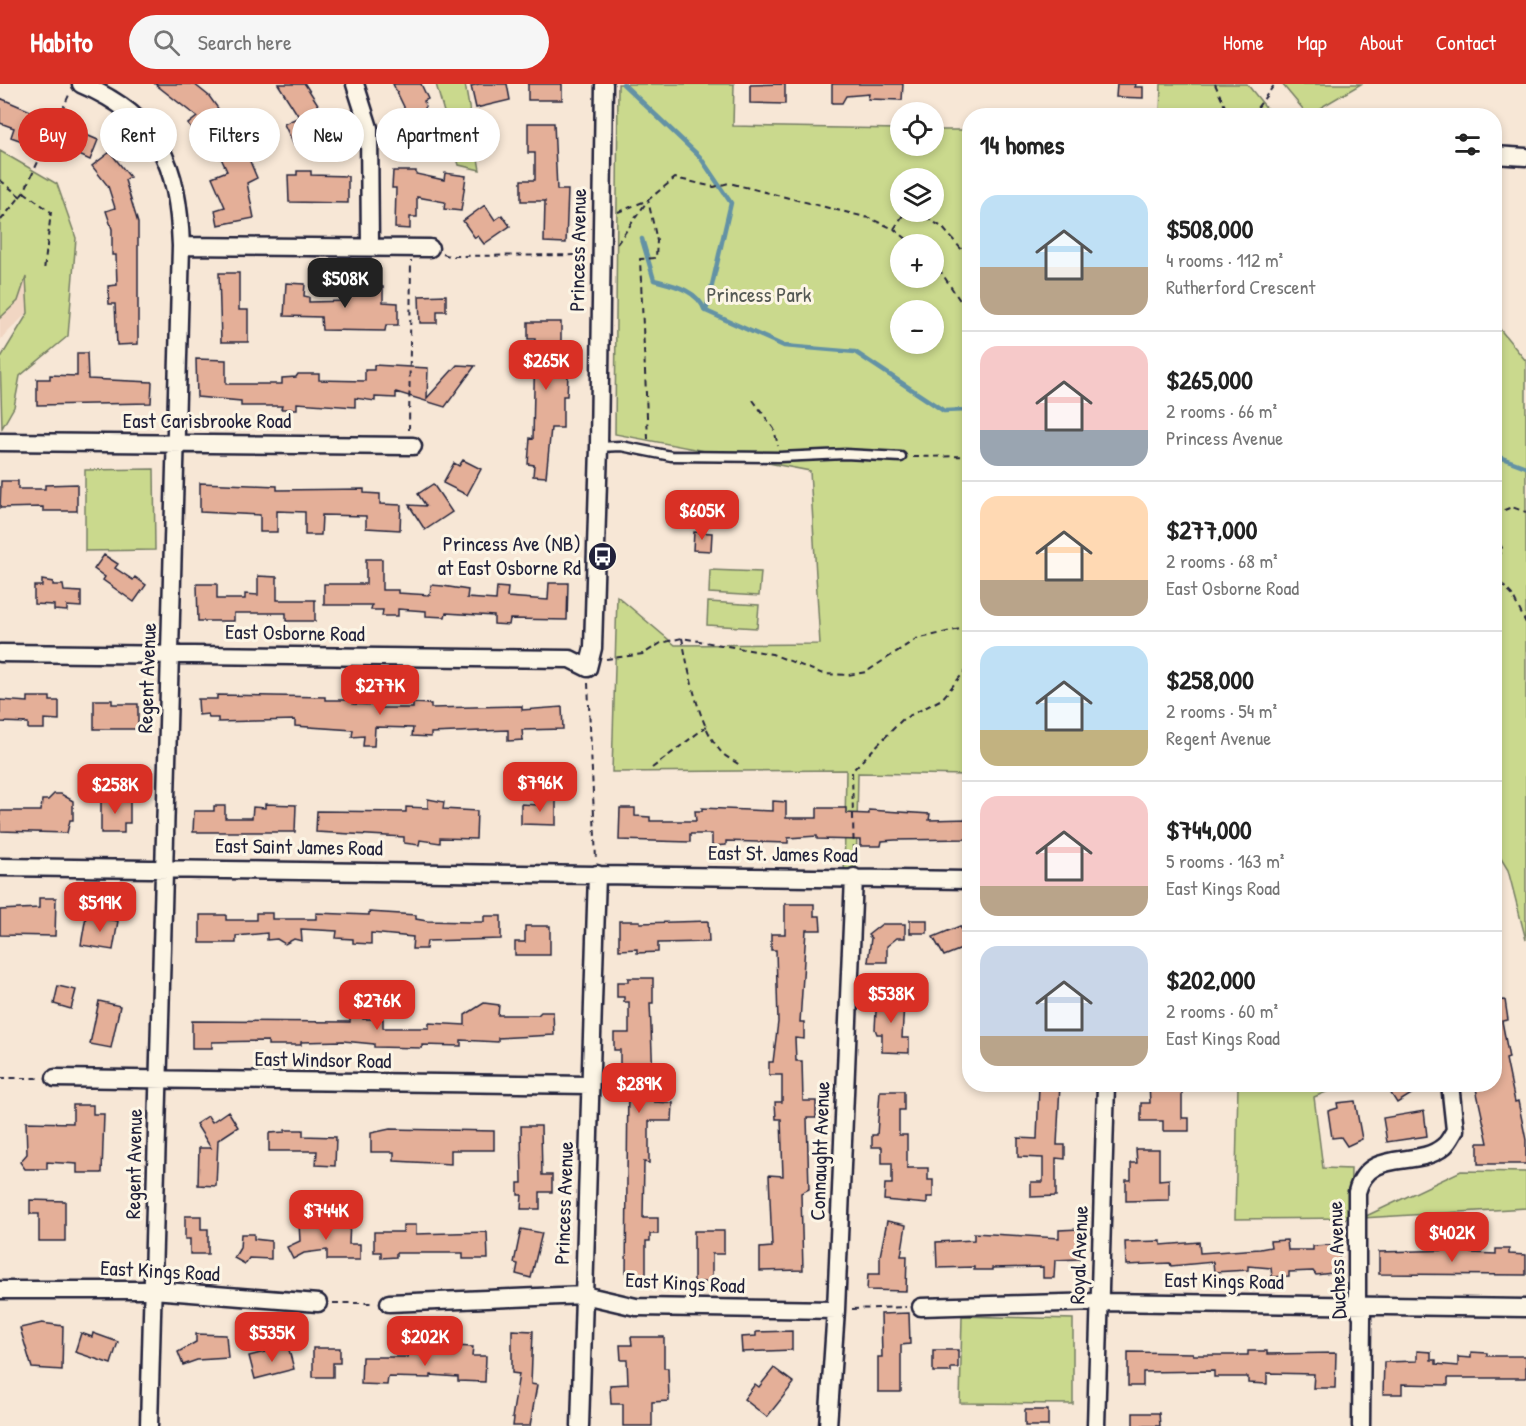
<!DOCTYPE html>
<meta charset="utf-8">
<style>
:root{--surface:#fff;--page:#f6f6f6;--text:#222;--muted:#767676;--line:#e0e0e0;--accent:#d93025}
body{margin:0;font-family:"Patrick Hand",sans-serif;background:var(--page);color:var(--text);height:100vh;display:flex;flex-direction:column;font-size:22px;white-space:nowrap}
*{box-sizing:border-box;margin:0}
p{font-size:20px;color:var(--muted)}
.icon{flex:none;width:33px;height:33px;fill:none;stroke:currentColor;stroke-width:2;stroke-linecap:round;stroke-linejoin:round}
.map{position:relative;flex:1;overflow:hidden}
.details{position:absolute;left:962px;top:24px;width:540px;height:984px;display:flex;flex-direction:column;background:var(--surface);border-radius:24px;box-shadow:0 3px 9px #0003}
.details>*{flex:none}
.guide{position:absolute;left:18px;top:24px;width:570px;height:54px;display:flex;gap:12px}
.fabs{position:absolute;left:890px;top:18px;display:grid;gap:12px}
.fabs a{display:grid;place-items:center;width:54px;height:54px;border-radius:50%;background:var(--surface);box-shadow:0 3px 9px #0003;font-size:30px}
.price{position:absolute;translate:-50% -51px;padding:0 14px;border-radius:12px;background:var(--accent);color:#fff;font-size:20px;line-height:39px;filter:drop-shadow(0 2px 3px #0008)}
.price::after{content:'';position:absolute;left:50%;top:36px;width:18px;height:14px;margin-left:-9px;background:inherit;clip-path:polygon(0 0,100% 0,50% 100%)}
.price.on{background:#222;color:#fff}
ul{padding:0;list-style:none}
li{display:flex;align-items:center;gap:18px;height:150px;padding:0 18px}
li+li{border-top:2px solid var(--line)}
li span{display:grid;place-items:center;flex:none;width:168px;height:120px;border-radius:18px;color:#555}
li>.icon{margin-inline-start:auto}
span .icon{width:72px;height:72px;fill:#fffc;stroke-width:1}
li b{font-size:26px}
h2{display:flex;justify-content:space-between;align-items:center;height:72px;padding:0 18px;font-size:26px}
.tag{padding:0 21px;border-radius:27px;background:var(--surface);box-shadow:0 3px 9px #0003;font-size:21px;line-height:54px}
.tag.on{background:var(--accent);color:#fff}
header{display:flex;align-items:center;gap:36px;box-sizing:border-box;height:84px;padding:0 30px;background:var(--accent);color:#fff}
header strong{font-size:28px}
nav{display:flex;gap:33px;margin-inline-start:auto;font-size:21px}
.search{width:420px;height:54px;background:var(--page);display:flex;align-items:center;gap:15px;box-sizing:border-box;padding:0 21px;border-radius:33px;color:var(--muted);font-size:22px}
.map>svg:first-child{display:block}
.built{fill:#f1d6c3}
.green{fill:#cad98d;stroke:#767e64;stroke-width:1.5;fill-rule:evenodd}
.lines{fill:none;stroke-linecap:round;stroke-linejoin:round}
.stream{stroke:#6392a5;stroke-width:4.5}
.building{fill:#e4af98;stroke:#22223b;stroke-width:1.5}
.service-casing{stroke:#22223b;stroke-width:13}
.minor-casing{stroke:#22223b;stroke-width:21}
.path{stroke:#22223b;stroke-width:2;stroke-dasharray:6 4.5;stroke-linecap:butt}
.service{stroke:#fcf5e5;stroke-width:8}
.minor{stroke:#fcf5e5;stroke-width:16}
.labels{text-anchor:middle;stroke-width:6;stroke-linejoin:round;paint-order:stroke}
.street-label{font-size:21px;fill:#22223b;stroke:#fcf5e5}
.park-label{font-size:21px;fill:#545954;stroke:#fcf5e5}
.poi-label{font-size:21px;fill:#22223b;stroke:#fcf5e5;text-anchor:end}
</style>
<header>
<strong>Habito</strong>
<div class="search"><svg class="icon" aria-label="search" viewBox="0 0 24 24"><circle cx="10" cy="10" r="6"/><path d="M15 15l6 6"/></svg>Search here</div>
<nav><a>Home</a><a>Map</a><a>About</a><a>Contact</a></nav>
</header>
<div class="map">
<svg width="1526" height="1342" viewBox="0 0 1526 1342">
<rect width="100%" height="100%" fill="#f7e7d6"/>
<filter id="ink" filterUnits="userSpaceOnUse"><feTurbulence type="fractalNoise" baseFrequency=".0167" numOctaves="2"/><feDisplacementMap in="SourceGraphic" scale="12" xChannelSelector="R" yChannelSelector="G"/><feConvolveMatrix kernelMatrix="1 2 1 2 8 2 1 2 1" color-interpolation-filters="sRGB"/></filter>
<g filter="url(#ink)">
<path class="built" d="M0,125L44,212L0,256Z"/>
<path class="green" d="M436,0H465L480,86L459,81Z
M618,0H734L733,42L900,45V62H933V46H969V691L858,689L856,796H844L846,686L612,688L617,512L675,561L820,560L810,387L615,350ZM900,94H933V128H900ZM900,160H933V194H900ZM900,226H933V260H900Z
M1161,0H1247L1272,31H1160Z
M1282,0H1361L1308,31Z
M0,67L57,100L76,154L68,252L20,292L14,323L2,344L0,275L28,229L26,193L18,217L0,234Z
M1494,238L1526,277V856L1508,786L1494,763Z
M154,385L155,466L85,467V386Z
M710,486L761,488L759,512L709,509Z
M708,518L759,521L757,544L707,541Z
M1238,1001H1343L1314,1013L1323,1084L1351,1085L1350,1134L1235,1135Z
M1461,1087L1526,1088V1124L1362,1134Z
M962,1232L1073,1235V1320L960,1319Z"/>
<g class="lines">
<path class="stream" d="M623,0L700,73L731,119L706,227L784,262L855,268L944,327L969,326
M642,155L654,196C673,201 698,206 705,227
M1494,371L1526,383"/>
</g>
<path class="building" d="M155,0H194L209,12L230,41L203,60L188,40L197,33Z
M278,0H305L328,36L317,41L320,47L294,61L284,40L299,33Z
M393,0H421L428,15L424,17L432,63L398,69L395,52L410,49L406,27Z
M479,0H507L510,16L476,24L471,2Z
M528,0H562V16H528Z
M785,0V20L750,19V1Z
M832,0H903L902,16L868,15L869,10L846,12L842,19H832Z
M1117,0H1136L1135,3H1143V14L1116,13Z
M0,14L98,56L90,76L29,48L25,58L11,53L14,44L0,39Z
M528,39H554L557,106H568L566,159L544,158L545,117H521V96H535V69H528Z
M252,59L257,72L249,75L257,94L247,99L254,134L218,141L215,126L225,123L212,93L227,87L220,72Z
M110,68L130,93L125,96L138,139V260L117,261L115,220H109L108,202L117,201L116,171H112V145L106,127L115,124L108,102L92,82Z
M297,87H311V91L348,92V119L289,118L288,91H297Z
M393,87H416V90L444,96L445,89L466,92L461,127L444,125L445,118L417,113V133H410V145L395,144L396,104H392Z
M485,121L495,136L502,131L510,142L484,160L478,152L475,154L463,137Z
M219,189H239V226H248V258H221Z
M286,199L305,200L304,212L309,213V218L348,217V200L383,203V218L398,219V241H386L385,247L322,246L321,233L284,232Z
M446,211V227H437V239H420L419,212Z
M528,238H561V290H568L567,312H563V344H551L546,393L533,392L534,381L528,380L530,354L533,355L535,255H528Z
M77,269H87L88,295L152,298L151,319L37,321V295H50V291L77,292Z
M196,275L226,276V300H282V294L296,293L298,290H319V296L365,297V286H374V281L428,284L427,314L457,281L475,282L445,323L396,308V314L375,313V317L355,314V323L297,319V325H281L282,322H241V317L197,313Z
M463,376L481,385L467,411L443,399L454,379L459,382Z
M1,397H18V405H45V401L77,400V427H43V423L0,424Z
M200,399L277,402V406L364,405V409L380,410V420L401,421L400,446L366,444V432L322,431L321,451H305V428L277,427V448H260V431L200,428Z
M433,400L452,428L425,446L409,421L426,422L418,410Z
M694,448L712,449L711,467L693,466Z
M104,471L118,480L115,484L133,496L135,493L146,501L134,518L103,496L105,493L94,485Z
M366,475H382V506H398V509L430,511L431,501L443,502L468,506L467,514L496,516L497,503L508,504L507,513L548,516L549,499H568L567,536L510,535L509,541L494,540V532L446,529L445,533L426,532V527L398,525V532H382L383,526H371L372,521H324V500H366Z
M258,492L277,493V516H315V537H286V529H234V537H198L197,500H217V515H245V510L258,511Z
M42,496L53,498V501H63L64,507L81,508V523L67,522V527L54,526V521L34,520V502H42Z
M217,611L325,613V616H353V620L376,621V624H413V619L431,620V624L522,622V626L562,623L563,645L522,646L523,656L508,657V646L431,649V653L412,652L413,644L375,643L374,662H363L364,652L352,653L353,646L295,642V636L218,638V634H209L208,630L199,631L198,615H217Z
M28,613H50V617H59V636L44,635V645H28V639L0,638V616L28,618Z
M94,616H112V620H138V645H94Z
M93,684H111V708H93Z
M54,710H61L73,717V736H70L67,749L0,747V727H41L42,716H48Z
M101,715H130V739H124V749H101Z
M428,715L444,718L443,725L477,727L476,755L440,754V759L420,756L419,761L404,759V753L316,748L317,727L406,728V723L428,724Z
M539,715H556V741L521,740V720L539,721Z
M773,717L786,718V734H817V724H846V729L869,730V726L930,730L929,736L969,735V755L895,756L882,757L881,762H860V756L817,755V752L788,754V759L726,757V761L712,762V750H690V758L619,756L620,724H635V732L650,733V737H696L695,727H702V724L773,727Z
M265,720L296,721L295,748H193L194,727H214V722H225V734H252L253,723L265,724Z
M39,814H56L55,852L0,851V826L39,824Z
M785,820H814V832H820L821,846H806L800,938H804V955L795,954L796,977H802L803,1017H816V1034H807L809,1105L801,1109L803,1186L760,1187V1164L772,1163L769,1091L783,1092L781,1035H776L775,1018H782V991H769V978H773L778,938L776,866H771V850H785Z
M369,828L416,831V835L427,837L468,838H484V832H501V855L427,857L426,865H412L413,853L371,849V860L353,859V855L336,854L337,847L301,845L302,857L294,855L285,860L277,855L267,856V849L236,852V859H200V831H226V836H256V829H272V835H316V829L369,831Z
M86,832L118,837L113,866L81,861Z
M910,836H927V849H910Z
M619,837H640V839L708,837L709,858L658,859V868L637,869V865L619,866Z
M882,840H905V854H897L887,862V878H868L871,854L868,851Z
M525,842H550V871H515V858H525Z
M960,842L969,862L944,872L933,853Z
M628,894H653V919H650L654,1018L673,1019L672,1037H649V1079L644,1078L643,1134H658V1150H650V1157H646V1192L626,1191L628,1000L627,985H620V966H614V949H629V918H624V913H617V898H628Z
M58,902L76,906L71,925L54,920Z
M877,911H901V919H904L902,954H909V969L882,968V950H877L875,945Z
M1505,916L1508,936L1502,937L1509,974L1506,975L1515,1018L1518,1017L1526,1056V1080H1478V1059H1488L1475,1000H1494V917Z
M99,917L120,922L111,964L90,960Z
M484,919L499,921L498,931H538L541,928H553L554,951L498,954V958L461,956V962L422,961V964L374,963V960L343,957L301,958V961H268V957L212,958V964H192V937L350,938V931L363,930V935H383V944H429V939L465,941V931Z
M1039,1000H1060L1057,1061H1065V1075L1056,1074V1112L1031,1113V1098H1043V1074L1018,1073V1054L1037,1055Z
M1149,1000H1182V1034H1189V1047H1163V1037H1141V1019H1150Z
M1385,1000H1408L1413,1009L1397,1019Z
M880,1007H904V1026H899V1051H907V1084H928V1096H933V1113H927V1120L884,1116L885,1100H892V1079H882V1063H872V1051H877Z
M1355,1017L1362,1055L1347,1062L1341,1053L1332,1054L1328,1027L1338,1024L1337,1019Z
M73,1021H93V1030H104L102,1089H77V1080L47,1078V1085H25L20,1078L27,1070L26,1038L73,1039Z
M228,1027L238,1043L218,1056L216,1102L198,1101L199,1064H211L196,1040L208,1032L212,1038Z
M1424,1027L1427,1052L1387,1058L1383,1034Z
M521,1042H541L542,1091H552V1108H540V1125H521L522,1111H518V1099H522Z
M390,1045L494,1047V1066H451V1080L394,1077V1068H371V1049Z
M285,1046H303V1052L336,1053L335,1082L316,1081L317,1067H269V1049L285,1048Z
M1136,1065H1159V1096L1169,1095V1116L1126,1117V1096H1131V1079H1137Z
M30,1116L65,1117V1157H39V1130H30Z
M185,1132H201V1145H208V1170H190V1155H185Z
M327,1137H350L349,1160H360V1176H327V1166L304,1169L293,1175L287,1163L300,1157L299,1139H327Z
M887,1137L906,1141L901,1172H907L906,1207L867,1206L868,1190H880V1172Z
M403,1141H416V1150L487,1148L488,1175H463V1169H396V1173L381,1174V1168H374V1148H403Z
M521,1145L542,1149L531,1194L516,1190L518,1180L514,1179Z
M1079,1145V1175L1055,1176L1054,1194H1043V1183L992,1184V1186H974V1183L937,1184L936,1158L974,1156V1149L1059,1154V1146Z
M694,1147H724V1170H712V1198H694Z
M241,1150H254V1155L271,1157V1175L249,1174L245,1180L234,1174L240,1164Z
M1287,1156L1288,1166H1313V1162L1330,1161V1169L1339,1168L1340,1188L1316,1191L1313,1187L1289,1188V1192L1272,1193L1271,1184L1248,1182V1186L1214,1188L1213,1178L1171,1182L1170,1179L1126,1181L1125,1158L1161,1157V1161L1199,1158L1200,1169L1260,1165L1271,1163L1270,1157Z
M1456,1162L1471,1163V1169L1496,1170V1165H1509V1170L1526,1171V1191L1379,1190V1168L1456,1166Z
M909,1229L910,1260L901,1261V1308H878V1273H882L881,1230Z
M42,1239L63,1242L62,1286L32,1284L20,1244Z
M512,1246L533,1247L531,1300L537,1301L530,1342H513L514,1334H512L519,1290L512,1289Z
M792,1247V1266L742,1268L741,1253L756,1252V1248Z
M81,1249L92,1253L93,1249L118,1258L111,1280L75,1268Z
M196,1250L226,1251L228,1274L197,1276L183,1281L178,1268L196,1258Z
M631,1253H664V1284H668L669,1317L652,1318V1342H623V1320H611L610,1301L628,1300L627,1276H621L620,1261H632Z
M288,1262L294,1285L255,1295L249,1272Z
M454,1262L473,1263L472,1272H486L485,1298L458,1297V1293L431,1291V1294L388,1293L387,1301L361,1300L362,1273H408V1270L454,1272Z
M313,1264H340V1279H333V1293H313Z
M933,1266H958V1284H951V1288H933Z
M1248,1267H1267V1270L1336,1269L1335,1304H1313L1314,1290L1267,1289V1300L1248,1299V1293H1214V1287L1143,1288V1302H1128V1268L1193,1269V1271H1248Z
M1417,1267L1431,1268V1276H1436V1280L1458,1282V1273L1471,1274V1268L1487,1269V1272H1526V1294H1448V1301L1402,1300V1310H1383L1384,1278L1417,1277Z
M774,1284L794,1299L767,1333L744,1315L755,1300L759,1303Z
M1025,1326H1048V1342H1025Z
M1133,1329H1159L1160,1342H1133Z"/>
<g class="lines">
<defs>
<path id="service" d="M599,363L621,362L671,372L780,373L845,370L901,373"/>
<path id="minor" d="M81,0C160,33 178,81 181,162L149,1342
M355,0L369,44L370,163
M1494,71L1526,73
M181,162L430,164
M0,358L413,362
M0,569L570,575L588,584L593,564L599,363L604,0
M0,783L969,796
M55,994L590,1001
M0,1206H153L318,1219
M389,1219L584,1211L636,1223L836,1226
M921,1223L1100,1218L1526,1224
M580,1342L597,790
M828,1342L836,1226L854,793
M1096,1342L1106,1000
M1361,1342L1362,1232L1357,1222V1108C1369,1062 1417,1086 1444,1062C1449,1058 1452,1051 1455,1046L1450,1000"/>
</defs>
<use href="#service" class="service-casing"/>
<use href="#minor" class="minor-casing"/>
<path class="path" d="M1215,0L1229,32
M1251,32L1275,0
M0,96L21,113
M24,108L51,128L44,187
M618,128L648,116L675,94L714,103L729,99L869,134L894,145L913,160
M917,128L942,143L969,174
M1,136L24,108L69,11
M894,145L905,128
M617,160L648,116
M443,170L449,172L586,171
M933,176L969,230
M753,316L774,345L778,362
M409,346L411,177
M648,355L640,175L656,174L657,157L648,116
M913,373L969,372
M1494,430L1512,423L1526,428
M1494,450L1502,464L1494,484
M1494,492L1512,511L1526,539
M682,554C689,588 698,642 722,669C727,674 736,678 741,682
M606,575L643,570L661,559L682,554L772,570L823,590L848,591L866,588L916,555L969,543
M588,599L596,776
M652,684L707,642
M854,778L852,687L903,635L942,615L969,582
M0,994H39
M333,1219H375
M852,1225L906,1223"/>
<use href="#service" class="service"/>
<use href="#minor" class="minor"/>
</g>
</g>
<defs>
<symbol id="bus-disc" viewBox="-11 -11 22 22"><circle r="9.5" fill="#22223b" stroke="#fcf5e5"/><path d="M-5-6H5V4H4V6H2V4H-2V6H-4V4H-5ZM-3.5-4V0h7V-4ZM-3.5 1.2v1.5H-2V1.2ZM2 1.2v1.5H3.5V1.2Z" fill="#fff"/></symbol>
</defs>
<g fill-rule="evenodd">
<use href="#bus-disc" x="586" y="456" width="33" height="33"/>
</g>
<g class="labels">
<g class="street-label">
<text transform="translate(578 166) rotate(-89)" y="7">Princess Avenue</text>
<text x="207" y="344">East Carisbrooke Road</text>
<text transform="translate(295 549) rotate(1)" y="7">East Osborne Road</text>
<text transform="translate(147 594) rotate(-88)" y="7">Regent Avenue</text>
<text transform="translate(299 763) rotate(1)" y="7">East Saint James Road</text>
<text transform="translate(783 770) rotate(1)" y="7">East St. James Road</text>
<text transform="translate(323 976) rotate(1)" y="7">East Windsor Road</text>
<text transform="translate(820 1067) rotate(-88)" y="7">Connaught Avenue</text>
<text transform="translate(134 1080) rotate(-89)" y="7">Regent Avenue</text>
<text transform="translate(564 1119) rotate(-88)" y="7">Princess Avenue</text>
<text transform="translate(1079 1171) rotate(-88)" y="7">Royal Avenue</text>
<text transform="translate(1337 1176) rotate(-92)" y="7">Duchess Avenue</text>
<text transform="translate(160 1187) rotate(3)" y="7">East Kings Road</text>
<text transform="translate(1224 1197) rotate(1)" y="7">East Kings Road</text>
<text transform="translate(685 1199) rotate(3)" y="7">East Kings Road</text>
</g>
<g class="park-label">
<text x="759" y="218">Princess Park</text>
</g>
<g class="poi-label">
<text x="581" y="467">Princess Ave (NB)<tspan x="581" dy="24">at East Osborne Rd</tspan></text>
</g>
</g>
</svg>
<div class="fabs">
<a><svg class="icon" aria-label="locate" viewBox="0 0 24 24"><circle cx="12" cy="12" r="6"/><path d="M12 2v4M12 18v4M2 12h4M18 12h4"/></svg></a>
<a><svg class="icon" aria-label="layers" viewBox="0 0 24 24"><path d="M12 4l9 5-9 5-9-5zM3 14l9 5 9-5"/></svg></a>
<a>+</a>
<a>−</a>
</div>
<b class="price on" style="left:345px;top:225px">$508K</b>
<b class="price" style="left:546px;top:307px">$265K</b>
<b class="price" style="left:702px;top:457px">$605K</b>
<b class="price" style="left:380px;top:632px">$277K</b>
<b class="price" style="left:540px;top:729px">$796K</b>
<b class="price" style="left:115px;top:731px">$258K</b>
<b class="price" style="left:100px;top:849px">$519K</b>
<b class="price" style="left:891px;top:940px">$538K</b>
<b class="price" style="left:377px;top:947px">$276K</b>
<b class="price" style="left:639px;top:1030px">$289K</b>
<b class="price" style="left:326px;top:1157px">$744K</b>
<b class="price" style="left:1452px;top:1179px">$402K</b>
<b class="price" style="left:272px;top:1279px">$535K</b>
<b class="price" style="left:425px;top:1283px">$202K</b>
<div class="guide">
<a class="tag on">Buy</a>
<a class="tag">Rent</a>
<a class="tag">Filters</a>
<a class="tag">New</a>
<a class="tag">Apartment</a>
</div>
<section class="details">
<h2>14 homes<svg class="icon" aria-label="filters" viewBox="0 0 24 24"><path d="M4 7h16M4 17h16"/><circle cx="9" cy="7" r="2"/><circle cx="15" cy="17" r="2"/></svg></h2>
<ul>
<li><span style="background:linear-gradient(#bfe0f5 60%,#b9a48a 0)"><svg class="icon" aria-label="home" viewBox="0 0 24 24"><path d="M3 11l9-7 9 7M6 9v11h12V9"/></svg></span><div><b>$508,000</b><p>4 rooms · 112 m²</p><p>Rutherford Crescent</p></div></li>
<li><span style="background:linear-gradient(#f6c9c9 70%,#9aa5b1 0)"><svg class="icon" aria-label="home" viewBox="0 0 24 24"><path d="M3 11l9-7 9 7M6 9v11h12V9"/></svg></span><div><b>$265,000</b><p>2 rooms · 66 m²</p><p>Princess Avenue</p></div></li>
<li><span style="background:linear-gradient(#ffd9b3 70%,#b9a48a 0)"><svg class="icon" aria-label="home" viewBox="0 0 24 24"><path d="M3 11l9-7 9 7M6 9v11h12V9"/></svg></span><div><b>$277,000</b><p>2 rooms · 68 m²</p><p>East Osborne Road</p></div></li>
<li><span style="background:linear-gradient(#bfe0f5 70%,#c2b280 0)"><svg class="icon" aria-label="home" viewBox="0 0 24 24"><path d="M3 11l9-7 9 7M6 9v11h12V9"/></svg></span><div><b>$258,000</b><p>2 rooms · 54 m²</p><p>Regent Avenue</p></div></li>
<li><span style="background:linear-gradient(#f6c9c9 75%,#b9a48a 0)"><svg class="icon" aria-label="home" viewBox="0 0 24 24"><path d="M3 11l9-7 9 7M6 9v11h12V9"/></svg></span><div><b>$744,000</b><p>5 rooms · 163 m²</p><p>East Kings Road</p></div></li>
<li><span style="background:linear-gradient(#c9d6e8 75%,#b9a48a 0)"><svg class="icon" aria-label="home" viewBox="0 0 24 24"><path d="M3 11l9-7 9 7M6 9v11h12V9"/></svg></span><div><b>$202,000</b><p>2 rooms · 60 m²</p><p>East Kings Road</p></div></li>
</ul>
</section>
</div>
